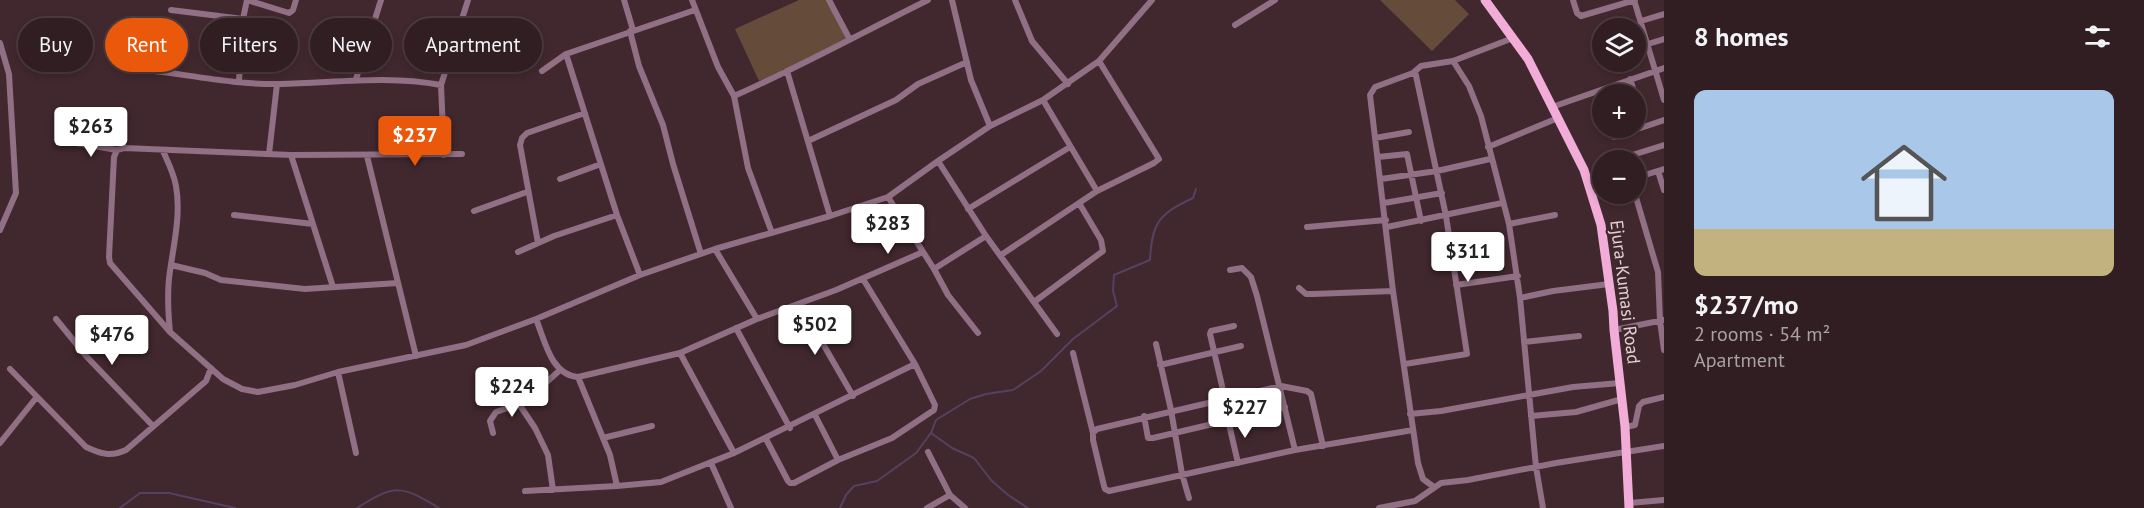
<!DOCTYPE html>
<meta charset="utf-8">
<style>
:root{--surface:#311e22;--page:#39272a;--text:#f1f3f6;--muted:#a8a2a5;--line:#4c3c40;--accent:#ea580c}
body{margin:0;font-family:"PT Sans",sans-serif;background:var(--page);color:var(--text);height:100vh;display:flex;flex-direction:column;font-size:22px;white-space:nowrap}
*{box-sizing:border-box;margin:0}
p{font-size:20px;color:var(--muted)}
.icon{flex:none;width:33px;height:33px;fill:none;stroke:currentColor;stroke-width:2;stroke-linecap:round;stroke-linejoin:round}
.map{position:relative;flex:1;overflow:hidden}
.details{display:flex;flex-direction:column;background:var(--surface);width:480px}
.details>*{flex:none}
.hud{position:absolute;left:18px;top:18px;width:570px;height:54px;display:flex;gap:12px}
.controls{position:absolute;left:1592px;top:18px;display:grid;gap:12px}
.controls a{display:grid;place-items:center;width:54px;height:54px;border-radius:50%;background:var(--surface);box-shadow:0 3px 9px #0003,0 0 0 2px var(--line);font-size:30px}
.price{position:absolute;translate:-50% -51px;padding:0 14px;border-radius:6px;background:#fff;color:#222;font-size:20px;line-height:39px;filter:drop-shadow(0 2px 3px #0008)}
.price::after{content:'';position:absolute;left:50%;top:36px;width:18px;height:14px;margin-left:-9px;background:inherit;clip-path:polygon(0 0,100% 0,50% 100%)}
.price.on{background:var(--accent);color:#fff}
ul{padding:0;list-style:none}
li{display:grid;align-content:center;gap:12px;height:318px;padding:0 30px}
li+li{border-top:2px solid var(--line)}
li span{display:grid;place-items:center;height:186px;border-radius:12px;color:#555}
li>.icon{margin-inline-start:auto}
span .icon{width:108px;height:108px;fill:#fffc;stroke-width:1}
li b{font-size:26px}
h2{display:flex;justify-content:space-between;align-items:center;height:72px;padding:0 30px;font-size:26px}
.tag{padding:0 21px;border-radius:27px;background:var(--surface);box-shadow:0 3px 9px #0003,0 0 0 2px var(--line);font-size:21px;line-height:54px}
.tag.on{background:var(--accent);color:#fff}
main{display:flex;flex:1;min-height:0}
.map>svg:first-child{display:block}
.green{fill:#644b3a}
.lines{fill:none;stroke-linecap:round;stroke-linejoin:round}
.stream{stroke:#56415f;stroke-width:2}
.street{stroke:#916f84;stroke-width:6}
.primary{stroke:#f2acd8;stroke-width:9}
.labels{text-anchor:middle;stroke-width:4.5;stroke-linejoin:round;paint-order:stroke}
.street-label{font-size:18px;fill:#e3d2d5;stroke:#41282e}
</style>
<main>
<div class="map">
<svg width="1664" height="508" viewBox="0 0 1664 508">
<rect width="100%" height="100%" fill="#41282e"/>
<path class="green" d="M799,0H828L847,41L759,81L735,29Z
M1380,0H1455L1469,14L1432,51Z"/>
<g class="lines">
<path class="stream" d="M931,433L952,448L974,458L991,480L1008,495L1028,508
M120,508L140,493H169L235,508
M357,508C395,484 401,485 439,508
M840,508L846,495L854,486L877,481L916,453L931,433L936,420L970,399L986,394L1013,390L1041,371L1073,339L1117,306L1113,291L1114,275L1150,260C1152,222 1159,214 1193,198L1196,189"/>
<path class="street" d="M247,0L289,13L293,10L296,0
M624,0L633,30
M692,0L718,67L734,96L748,168L772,233
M829,0L849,38
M952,0L971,80L990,126
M1015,0L1032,41L1068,84
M1573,0L1577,13L1581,16L1635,0
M1634,0L1664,100
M171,10L243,19
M1641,21L1664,14
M1235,25L1275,0
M630,31L639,66L663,125L673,164L701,254
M0,43L9,74L16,193L0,230
M1648,44L1664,39
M566,54L617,215L640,275
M1453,61L1469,86L1481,116L1509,224L1520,298
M147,70C190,75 237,85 280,84C335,83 386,75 441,85
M542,71L566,54L695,10
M787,71L830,216
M356,79L381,0
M1630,79L1635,94
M239,81L243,19L247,0
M734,96C800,67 863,32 928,0
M1635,96L1640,117
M1043,100L1097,191
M1552,107L1664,68
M1614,137L1664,120
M1375,138L1409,132
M808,141L896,100L918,84L967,62
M70,142L117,150
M1488,147L1558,118
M163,151C168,162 174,174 176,186C181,214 174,243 170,271C167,290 168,312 170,332
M269,154L277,84
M462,154L291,155L124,148L117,150L114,157L109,257L110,263L170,332L223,379L242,389L258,392L295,385L338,372L466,345L536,319L640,275L715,249L830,216L888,197L938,161L990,126L1043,100L1099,61L1152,0
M291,155L333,287
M444,155L441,85L468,0
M367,156L416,356
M1378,157L1407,154L1421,221
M1627,160L1626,157L1664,145
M938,161L986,236L1057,334
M1658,171L1664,190
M1635,178L1664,169
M560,179L601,164
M1381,179L1437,171L1490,159
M1635,194L1658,272L1660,321L1664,350
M888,197L934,269L948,295L978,333
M1384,203L1442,193
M968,209L1070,147
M474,211L527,192
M234,215L313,224
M1509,224L1555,215
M1307,227L1386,220
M1387,227L1502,203
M538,243L520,145L522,138L527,133L585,113
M715,249L757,319
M518,252L554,236L617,215
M1001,255L1097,191L1154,163L1159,159L1099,61
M171,265L205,273L221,280L305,289L398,283
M934,269L986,236
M1230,270L1242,268L1251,277L1257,296L1295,450
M1456,285L1518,276
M1299,288L1306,294H1313L1393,291
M1034,302L1103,251L1101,240L1079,203
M800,304L853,396
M56,319L87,357L153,426
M536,319C545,341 551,375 578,377L680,353L757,319L836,290L923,252
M736,328L790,428
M1614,330L1664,320
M1524,342L1579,336
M1156,344L1171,410L1182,474L1189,498
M680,353L734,453
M1073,353L1093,433
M1405,364L1467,354L1446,216L1415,71
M1160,365L1241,346
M10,369L86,447C101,454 111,457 126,450L206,381L211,368
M338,372L356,453
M578,377L610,455L617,486
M1225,399L1210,334L1211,331L1234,326
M1410,414L1441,411L1573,387L1620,383
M815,415L838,460
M1144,416L1148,438H1153L1285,407
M1531,416L1576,412L1622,399
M1228,420L1238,463
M1625,427L1635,425L1639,406L1643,402L1664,397
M493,433L490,421L496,412L519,404
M603,438L652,426
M766,439L788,481L790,483H794L838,460L892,438L934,410L935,405L915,364L863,279
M0,443L36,398
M1323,446L1311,394L1307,391L1281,386L1097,429L1093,433V440L1104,486L1105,489L1109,491L1295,450L1413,430
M928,452L950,495
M711,463L731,508
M1434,487L1423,479L1418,463L1393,291L1370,95L1375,87L1413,73L1421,66L1453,61L1513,38
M553,490L548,455L535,428L519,404L525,396L540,388L560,370
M525,491L617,486L661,482L734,453L915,364
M1629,503L1664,500
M927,508L950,495L965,508
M1379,508L1415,501L1441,483L1468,480L1556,463L1664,446
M1543,508L1536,467L1520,298L1553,291L1609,284"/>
<path class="primary" d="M1485,0L1528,59L1584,170L1601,225L1613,311L1614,330L1625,427L1629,508"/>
</g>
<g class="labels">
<g class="street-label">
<text transform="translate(1625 292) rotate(83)" y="6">Ejura-Kumasi Road</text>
</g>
</g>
</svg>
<div class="controls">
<a><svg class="icon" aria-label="layers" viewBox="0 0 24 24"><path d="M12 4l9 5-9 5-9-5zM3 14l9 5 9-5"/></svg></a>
<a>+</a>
<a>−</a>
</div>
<b class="price" style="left:91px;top:158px">$263</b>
<b class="price on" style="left:415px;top:167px">$237</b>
<b class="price" style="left:888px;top:255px">$283</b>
<b class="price" style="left:1468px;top:283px">$311</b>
<b class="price" style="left:815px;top:356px">$502</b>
<b class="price" style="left:112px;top:366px">$476</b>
<b class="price" style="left:512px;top:418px">$224</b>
<b class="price" style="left:1245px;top:439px">$227</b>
<div class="hud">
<a class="tag">Buy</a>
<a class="tag on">Rent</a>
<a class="tag">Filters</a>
<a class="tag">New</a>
<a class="tag">Apartment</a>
</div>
</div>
<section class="details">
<h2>8 homes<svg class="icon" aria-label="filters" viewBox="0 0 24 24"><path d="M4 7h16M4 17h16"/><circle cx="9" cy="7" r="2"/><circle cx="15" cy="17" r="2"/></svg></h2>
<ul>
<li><span style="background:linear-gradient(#a9c7e8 75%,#c2b280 0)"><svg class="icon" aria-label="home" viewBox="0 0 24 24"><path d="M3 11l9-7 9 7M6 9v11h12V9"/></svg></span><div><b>$237/mo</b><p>2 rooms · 54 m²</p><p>Apartment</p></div></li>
</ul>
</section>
</main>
